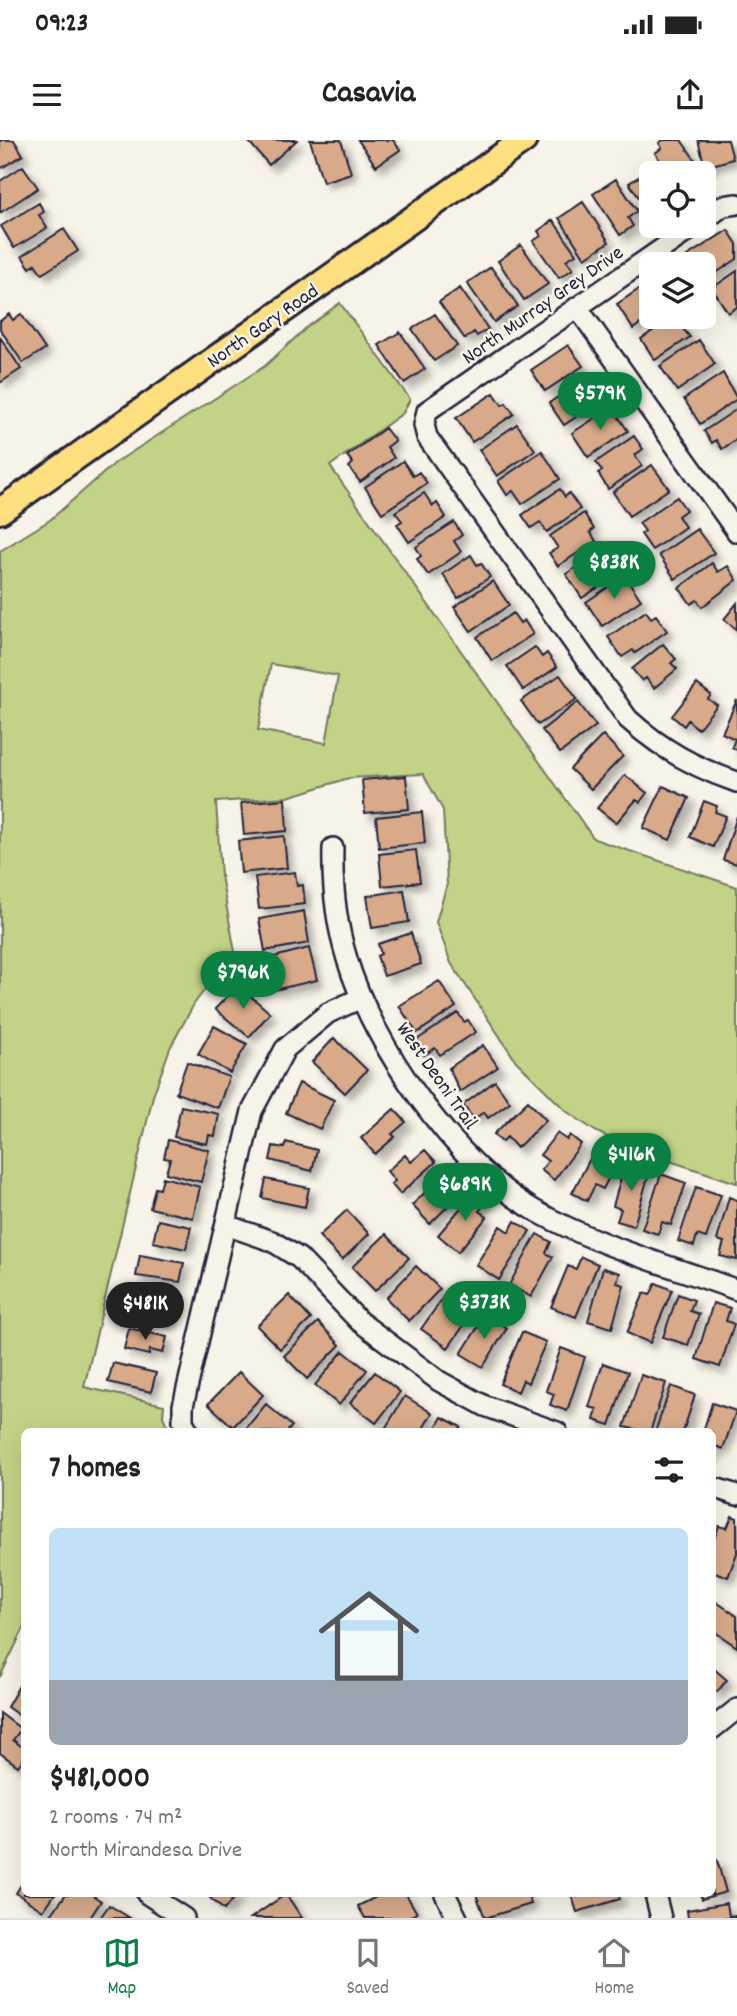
<!DOCTYPE html>
<meta charset="utf-8">
<style>
:root{--surface:#fff;--page:#f6f6f6;--text:#222;--muted:#767676;--line:#e0e0e0;--accent:#0b8043}
body{margin:0;font-family:Dekko,sans-serif;background:var(--page);color:var(--text);height:100vh;display:flex;flex-direction:column;font-size:26px;white-space:nowrap}
*{box-sizing:border-box;margin:0}
p{font-size:23px;color:var(--muted)}
.icon{flex:none;width:38px;height:38px;fill:none;stroke:currentColor;stroke-width:2;stroke-linecap:round;stroke-linejoin:round}
.map{position:relative;flex:1;overflow:hidden}
.side{position:absolute;left:21px;top:1288px;width:695px;height:469px;display:flex;flex-direction:column;background:var(--surface);border-radius:10px;box-shadow:0 7px 28px #0002}
.side>*{flex:none}
.buttons{position:absolute;left:639px;top:21px;display:grid;gap:14px}
.buttons a{display:grid;place-items:center;width:77px;height:77px;border-radius:10px;background:var(--surface);box-shadow:0 7px 28px #0002;font-size:35px}
.price{position:absolute;translate:-50% -60px;padding:0 16px;border-radius:24px;background:var(--accent);color:#fff;font-size:23px;line-height:46px;filter:drop-shadow(0 2px 4px #0008)}
.price::after{content:'';position:absolute;left:50%;top:42px;width:21px;height:16px;margin-left:-10px;background:inherit;clip-path:polygon(0 0,100% 0,50% 100%)}
.price.selected{background:#222;color:#fff}
ul{padding:0;list-style:none}
li{display:grid;align-content:center;gap:14px;height:371px;padding:0 28px}
li+li{border-top:2px solid var(--line)}
li span{display:grid;place-items:center;height:217px;border-radius:10px;color:#555}
li>.icon{margin-inline-start:auto}
span .icon{width:126px;height:126px;fill:#fffc;stroke-width:1}
li b{font-size:30px}
h2{display:flex;justify-content:space-between;align-items:center;height:84px;padding:0 28px;font-size:30px}
.status{display:flex;justify-content:space-between;align-items:center;height:49px;padding:0 35px;background:var(--surface);direction:ltr}
.status svg{height:19px;fill:currentColor}
header{display:flex;justify-content:space-between;align-items:center;height:91px;padding:0 28px;background:var(--surface);font-size:32px;font-weight:800}
.tab-bar{display:flex;justify-content:space-around;align-items:center;height:98px;border-top:2px solid var(--line);background:var(--surface);font-size:19px;color:var(--muted)}
.tab-bar a{display:grid;justify-items:center;gap:4px}
.tab-bar .selected{color:var(--accent)}
.map>svg:first-child{display:block}
.green{fill:#c2d286;stroke:#727a60;stroke-width:2;fill-rule:evenodd}
.building{fill:#d8aa8a;stroke:#22223b;stroke-width:2;filter:url(#shadow)}
.lines{fill:none;stroke-linecap:round;stroke-linejoin:round}
.minor-casing{stroke:#22223b;stroke-width:24}
.major-casing{stroke:#22223b;stroke-width:30}
.minor{stroke:#f7f3e8;stroke-width:19}
.major{stroke:#fedf80;stroke-width:24}
.labels{text-anchor:middle;stroke-width:5;stroke-linejoin:round;paint-order:stroke}
.street-label{font-size:21px;fill:#22223b;stroke:#f7f3e8}
</style>
<div class="status"><b>09:23</b><svg viewBox="0 0 49 12"><path d="M0 12V9h3v3zM5 12V6h3v6zM10 12V3h3v9zM15 12V0h3v12zM26 1h20v11H26zM47 4h2v5h-2z"/></svg></div>
<header><svg class="icon" aria-label="menu" viewBox="0 0 24 24"><path d="M4 6h16M4 12h16M4 18h16"/></svg>Casavia<svg class="icon" aria-label="share" viewBox="0 0 24 24"><path d="M12 15V3M7 8l5-5 5 5M5 13v7h14v-7"/></svg></header>
<div class="map">
<svg width="737" height="1778" viewBox="0 0 737 1778">
<defs>
<filter id="shadow"><feDropShadow dx="6" dy="6" stdDeviation="3.5" flood-color="#0004"/></filter>
</defs>
<rect width="100%" height="100%" fill="#f7f3e8"/>
<filter id="ink" filterUnits="userSpaceOnUse"><feTurbulence type="fractalNoise" baseFrequency=".0143" numOctaves="2"/><feDisplacementMap in="SourceGraphic" scale="14" xChannelSelector="R" yChannelSelector="G"/><feConvolveMatrix kernelMatrix="1 2 1 2 8 2 1 2 1" color-interpolation-filters="sRGB"/></filter>
<g filter="url(#ink)">
<path class="green" d="M340,163L410,259L403,273L330,326L594,699L737,747V1043L627,1007L595,991L566,971L516,921L451,823L436,782L447,744L443,670L423,634L349,638L288,657L216,662L221,736L237,823L222,827L194,864L170,908L153,956L84,1247L164,1265L163,1276L169,1291L24,1292V1488L0,1537V411L50,380L115,323L265,226L306,188ZM271,524L338,536L326,603L258,590Z"/>
<path class="building" d="M0,0H14L23,15L0,29Z
M252,0H297L269,25L249,2Z
M310,0H341L351,33L323,42Z
M358,0H393L400,10L376,26Z
M663,0H681L698,24L691,29L694,33H669L655,13L662,8L659,3Z
M698,0H728L733,19L705,27Z
M23,26L38,48L0,73V41Z
M651,29L653,33L651,66L647,69L629,43Z
M616,39L637,71L628,78L633,86L620,95L593,54Z
M583,62L609,102L585,118L559,78Z
M39,63L44,72L39,75L47,88L14,108L1,86Z
M553,80L576,114L566,120L573,129L559,138L533,101L541,96L538,91Z
M64,89L78,111L42,134L35,124L30,128L22,116Z
M728,90L737,104V119L704,141V124H692L687,116Z
M521,105L548,144L524,160L498,121Z
M491,127L518,166L494,182L467,143Z
M737,131V167L728,173L712,148Z
M651,141V176L633,189L617,164Z
M460,148L488,189L477,196L474,192L465,199L439,162Z
M9,174L13,180L21,174L45,209L23,223L0,189V181Z
M435,174L457,206L434,221L412,189Z
M673,177L690,197L655,220L641,199Z
M400,192L425,229L404,243L379,205Z
M0,197L21,229L0,243Z
M699,200L715,224L677,251L660,226Z
M568,205L583,226L545,251L531,230Z
M723,233L737,259L700,284L684,259Z
M591,235L598,246L594,249L601,260L564,285L549,263Z
M494,253L502,265L506,263L514,274L472,302L456,278Z
M612,267L628,291L588,317L572,293Z
M737,269V299L722,309L716,300L712,303L704,291Z
M517,284L535,310L497,336L479,310Z
M385,288L395,301L387,307L394,318L360,342L349,327L353,323L347,316Z
M634,296L643,309L635,315L642,326L608,349L598,333L602,331L596,322Z
M542,311L560,339L522,364L513,351L507,355L498,341Z
M403,321L413,336L419,332L427,343L382,373L365,347Z
M652,325L669,349L629,376L613,352Z
M560,349L565,357L569,353L580,369L547,392L540,382L531,388L522,375Z
M424,353L433,366L437,363L446,377L409,402L397,384L402,381L395,372Z
M677,357L686,370L678,376L685,387L652,410L641,394L645,391L639,383Z
M584,373L594,389L590,392L596,401L558,426L549,413L558,408L550,396Z
M454,382L462,395L454,401L461,412L428,435L417,419L421,416L416,407Z
M697,389L714,413L675,439L659,415Z
M605,408L621,432L582,458L566,434Z
M471,415L477,425L481,423L490,437L458,458L443,434Z
M712,423L718,432L728,426L737,440L702,467L697,460L691,464L679,448Z
M625,436L641,460L602,486L586,462Z
M493,441L509,465L471,491L454,467Z
M737,463V490L724,479Z
M646,471L651,478L656,475L667,491L635,513L633,510L622,517L608,497Z
M513,473L520,483L524,480L533,494L492,521L477,497Z
M663,504L676,519L671,523L677,529L654,548L646,538L642,541L632,529Z
M535,507L542,517L547,513L557,527L523,550L507,526Z
M560,535L577,559L538,585L521,561Z
M697,544L711,555L708,559L717,565L698,589L688,580L684,586L672,576Z
M737,560V610L732,607L735,599L722,593Z
M578,562L596,586L560,613L542,590Z
M603,595L623,616L591,649L570,629Z
M625,635L647,653L640,662L636,660L616,683L597,668Z
M406,636L409,669L365,673L362,640Z
M663,646L689,658L670,700L643,688Z
M285,659L287,691L244,695L241,663Z
M704,661L717,666L715,672L726,676L713,707L690,697Z
M422,672L425,703L379,708L376,677Z
M737,676V724L723,720Z
M284,696L287,728L241,733L238,701Z
M416,710L420,742L382,746L379,714Z
M295,732L297,746L303,745L305,764L259,769L255,737Z
M404,750L409,782L372,788L367,756Z
M304,771L309,803L265,811L259,779Z
M411,793L421,824L384,836L377,816L381,814L378,804Z
M309,808L317,840L274,850L266,819Z
M439,841L456,867L417,893L399,866Z
M238,845L270,873L249,897L215,869Z
M458,873L464,882L468,880L476,892L440,915L435,908L424,915L415,901Z
M214,886L247,904L230,933L198,914Z
M334,898L367,930L345,953L312,922Z
M483,905L498,927L460,952L449,928Z
M187,922L229,937L218,968L176,953Z
M495,941L510,962L488,978L484,972L474,979L463,965Z
M299,943L334,960L320,989L286,973Z
M528,961L546,980L517,1008L507,997L502,1002L494,994Z
M181,966L219,974L215,996L209,995L207,1004L174,997Z
M394,969L406,982L392,994L395,997L375,1014L361,998Z
M557,993L567,1000L570,995L581,1004L554,1040L541,1030L548,1021L540,1015Z
M168,1000L209,1010L201,1042L166,1033L170,1019L164,1018Z
M286,1002L317,1010L312,1031L270,1020L273,1006L284,1008Z
M595,1009L618,1020L603,1049L595,1045L587,1061L572,1053Z
M425,1010L436,1022L400,1054L391,1044L395,1041L387,1031L405,1015L411,1022Z
M625,1023L650,1030L634,1086L617,1081L621,1069L613,1066Z
M661,1034L686,1043L671,1085L662,1082L658,1094L642,1089Z
M442,1036L460,1054L430,1084L412,1065Z
M163,1037L200,1047L193,1078L150,1068L155,1048L160,1049Z
M266,1039L309,1048L305,1067L262,1058Z
M696,1047L721,1055L706,1098L697,1095L694,1106L678,1101Z
M475,1051L487,1061L479,1071L487,1077L458,1112L438,1095Z
M729,1057L737,1060V1120L720,1116L724,1102L717,1100Z
M347,1070L369,1094L342,1120L319,1096Z
M158,1080L191,1087L186,1109L153,1102Z
M515,1081L530,1091L499,1140L476,1125L500,1086L509,1092Z
M386,1094L409,1118L375,1151L352,1127Z
M537,1094L551,1102L546,1113L553,1117L531,1157L509,1145Z
M140,1115L184,1123L180,1142L136,1136Z
M581,1117L598,1124L576,1177L551,1167L568,1126L576,1129Z
M416,1126L440,1149L409,1181L386,1158Z
M603,1128L620,1133L617,1143L624,1145L612,1188L588,1181Z
M656,1143L672,1150L650,1203L627,1193L644,1153L650,1155Z
M449,1149L476,1168L448,1208L421,1189Z
M136,1154L174,1164L169,1182L131,1173Z
M678,1154L694,1160L690,1171L699,1174L688,1205L663,1197Z
M289,1155L311,1179L280,1209L257,1186Z
M713,1163L730,1168L726,1181L734,1184L720,1227L696,1219Z
M486,1174L507,1188L483,1227L461,1214Z
M318,1182L340,1205L307,1239L284,1216Z
M129,1188L167,1197L163,1213L150,1210L149,1215L124,1209Z
M522,1192L546,1202L528,1243L523,1240L518,1252L500,1244Z
M561,1208L585,1217L567,1271L550,1265L554,1254L546,1251Z
M343,1211L367,1230L339,1265L315,1245Z
M113,1223L156,1233L151,1252L108,1242Z
M603,1223L628,1232L610,1285L594,1280L597,1269L589,1267Z
M239,1232L263,1255L233,1287L208,1264Z
M375,1232L400,1252L376,1283L350,1263Z
M641,1235L666,1243L650,1292L624,1287Z
M671,1246L695,1255L683,1292H655Z
M405,1256L432,1273L421,1292H383Z
M712,1263L736,1271L723,1309L716,1306L712,1317V1292H703Z
M266,1264L292,1286L287,1292H243Z
M442,1277L461,1287L459,1292H433Z
M732,1376L737,1378V1413L728,1437L712,1431V1405L719,1386L727,1388Z
M712,1459L737,1476V1507L712,1490Z
M712,1527L727,1540L717,1552L712,1549Z
M23,1539L24,1540V1579L7,1567Z
M0,1573L21,1589L13,1600L24,1608V1618L18,1626L0,1613Z
M717,1720L726,1752L702,1759L700,1754H712V1722Z
M24,1740V1754H55L43,1771L16,1753Z
M66,1754H91L101,1761L90,1778H49Z
M214,1754H237L224,1770L210,1758Z
M286,1754L302,1778H251Z
M382,1754H406L417,1773L407,1778H365L358,1766Z
M476,1754H528L531,1764L485,1778Z
M571,1754H618L620,1759L577,1772Z
M727,1763L729,1776L736,1775V1778H688L687,1770Z
M109,1765L130,1778H100Z"/>
<g class="lines">
<defs>
<path id="minor" d="M704,80L723,66L737,64
M695,86L427,271L424,285L427,297L628,579C661,609 695,628 737,642
M577,167L737,392
M333,708C332,745 336,783 347,819C373,906 455,1024 534,1070C597,1106 669,1125 737,1150
M226,1085L272,1101L299,1118L359,1181L439,1241L485,1266L557,1292
M189,1292L183,1282V1266L252,971L285,909L328,873L361,858
M712,1347L737,1355
M712,1589L737,1569
M147,1754L184,1778
M445,1754L457,1778
M655,1754L661,1778"/>
<path id="major" d="M0,371L524,0"/>
</defs>
<use href="#minor" class="minor-casing"/>
<use href="#major" class="major-casing"/>
<use href="#minor" class="minor"/>
<use href="#major" class="major"/>
</g>
</g>
<g class="labels">
<g class="street-label">
<text transform="translate(542 164) rotate(-35)" y="7">North Murray Grey Drive</text>
<text transform="translate(262 185) rotate(-35)" y="7">North Gary Road</text>
<text transform="translate(438 935) rotate(55)" y="7">West Deoni Trail</text>
</g>
</g>
</svg>
<div class="buttons">
<a><svg class="icon" aria-label="locate" viewBox="0 0 24 24"><circle cx="12" cy="12" r="6"/><path d="M12 2v4M12 18v4M2 12h4M18 12h4"/></svg></a>
<a><svg class="icon" aria-label="layers" viewBox="0 0 24 24"><path d="M12 4l9 5-9 5-9-5zM3 14l9 5 9-5"/></svg></a>
</div>
<b class="price" style="left:600px;top:292px">$579K</b>
<b class="price" style="left:614px;top:461px">$838K</b>
<b class="price" style="left:243px;top:871px">$796K</b>
<b class="price" style="left:631px;top:1053px">$416K</b>
<b class="price" style="left:465px;top:1083px">$689K</b>
<b class="price" style="left:484px;top:1201px">$373K</b>
<b class="price selected" style="left:145px;top:1202px">$481K</b>
<section class="side">
<h2>7 homes<svg class="icon" aria-label="filters" viewBox="0 0 24 24"><path d="M4 7h16M4 17h16"/><circle cx="9" cy="7" r="2"/><circle cx="15" cy="17" r="2"/></svg></h2>
<ul>
<li><span style="background:linear-gradient(#bfe0f5 70%,#9aa5b1 0)"><svg class="icon" aria-label="home" viewBox="0 0 24 24"><path d="M3 11l9-7 9 7M6 9v11h12V9"/></svg></span><div><b>$481,000</b><p>2 rooms · 74 m²</p><p>North Mirandesa Drive</p></div></li>
</ul>
</section>
</div>
<nav class="tab-bar">
<a class="selected"><svg class="icon" aria-label="map" viewBox="0 0 24 24"><path d="M3 6l6-2 6 2 6-2v14l-6 2-6-2-6 2zM9 4v14M15 6v14"/></svg>Map</a>
<a><svg class="icon" aria-label="saved" viewBox="0 0 24 24"><path d="M7 4h10v16l-5-4-5 4z"/></svg>Saved</a>
<a><svg class="icon" aria-label="home" viewBox="0 0 24 24"><path d="M3 11l9-7 9 7M6 9v11h12V9"/></svg>Home</a>
</nav>
